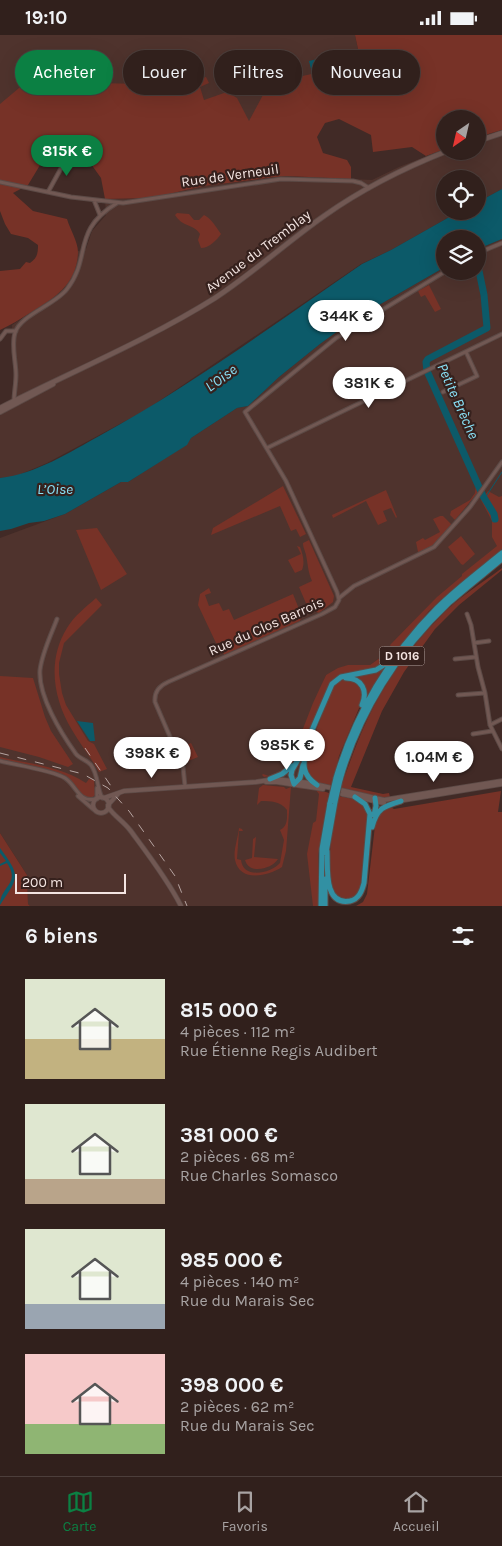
<!DOCTYPE html>
<html lang="fr">
<meta charset="utf-8">
<style>
:root{--surface:#31201c;--page:#3d2d29;--text:#f1f3f6;--muted:#a8a3a3;--line:#4c3e3b;--accent:#0b8043}
body{margin:0;font-family:Karla,sans-serif;background:var(--page);color:var(--text);height:100vh;display:flex;flex-direction:column;font-size:19px;white-space:nowrap}
*{box-sizing:border-box;margin:0}
p{font-size:16px;color:var(--muted)}
.icon{flex:none;width:28px;height:28px;fill:none;stroke:currentColor;stroke-width:2;stroke-linecap:round;stroke-linejoin:round}
.map{position:relative;height:871px;overflow:hidden}
.sheet{display:flex;flex-direction:column;background:var(--surface);flex:1}
.sheet>*{flex:none}
.banner{position:absolute;left:15px;top:15px;width:472px;height:45px;display:flex;gap:10px}
.needle{width:32px;rotate:214deg}
.buttons{position:absolute;left:436px;top:75px;display:grid;gap:10px}
.buttons a{display:grid;place-items:center;width:50px;height:50px;border-radius:50%;background:var(--surface);box-shadow:0 5px 20px #0002,0 0 0 1px var(--line);font-size:25px}
.scale{position:absolute;left:15px;bottom:12px;width:111px;box-sizing:border-box;padding-left:5px;border:2px solid #f4e5e2;border-top:0;font-size:14px;line-height:18px;white-space:nowrap;color:#f4e5e2;-webkit-text-stroke:4px #36211d;paint-order:stroke}
.price{position:absolute;translate:-50% -42px;padding:0 11px;border-radius:18px;background:#fff;color:#222;font-size:16px;line-height:32px;filter:drop-shadow(0 1px 2px #0008)}
.price::after{content:'';position:absolute;left:50%;top:30px;width:15px;height:11px;margin-left:-8px;background:inherit;clip-path:polygon(0 0,100% 0,50% 100%)}
.price.active{background:var(--accent);color:#fff}
ul{padding:0;list-style:none}
li{display:flex;align-items:center;gap:15px;height:125px;padding:0 25px}
li span{display:grid;place-items:center;flex:none;width:140px;height:100px;border-radius:0px;color:#555}
li>.icon{margin-inline-start:auto}
span .icon{width:60px;height:60px;fill:#fffc;stroke-width:1}
li b{font-size:21px}
h2{display:flex;justify-content:space-between;align-items:center;height:60px;padding:0 25px;font-size:21px}
.pill{padding:0 18px;border-radius:22px;background:var(--surface);box-shadow:0 5px 20px #0002,0 0 0 1px var(--line);font-size:18px;line-height:45px}
.pill.active{background:var(--accent);color:#fff}
.status{display:flex;justify-content:space-between;align-items:center;height:35px;padding:0 25px;background:var(--surface);direction:ltr}
.status svg{height:14px;fill:currentColor}
.menu{display:flex;justify-content:space-around;align-items:center;height:70px;border-top:1px solid var(--line);background:var(--surface);font-size:14px;color:var(--muted)}
.menu a{display:grid;justify-items:center;gap:2px}
.menu .active{color:var(--accent)}
.map>svg:first-child{display:block}
.built{fill:#4f332d}
.green{fill:#773227}
.water{fill:#0c5a69}
.lines{fill:none;stroke-linecap:round;stroke-linejoin:round}
.stream{stroke:#0c5a69;stroke-width:1}
.river{stroke:#0c5a69;stroke-width:7}
.minor-casing{stroke:#5c4a46;stroke-width:5}
.tertiary-casing{stroke:#5c4a46;stroke-width:5.5}
.secondary-casing{stroke:#5c4a46;stroke-width:6}
.trunk-casing{stroke:#5c4a46;stroke-width:7}
.minor{stroke:#715853;stroke-width:3}
.tertiary{stroke:#715853;stroke-width:4}
.secondary{stroke:#715853;stroke-width:4.5}
.trunk{stroke:#3290a3;stroke-width:5}
.rail{stroke:#b6a4a1;stroke-width:1;stroke-dasharray:9 9;stroke-linecap:butt}
.trunk-bridge-casing{stroke:#5c4a46;stroke-width:7;stroke-linecap:butt}
.trunk-bridge{stroke:#3290a3;stroke-width:5}
.labels{text-anchor:middle;stroke-width:4.5;stroke-linejoin:round;paint-order:stroke}
.shield{fill:#36211d;stroke:#bbaaa7;stroke-width:1}
.shield-label{font-size:12px;font-weight:bold;fill:#f4e5e2}
.street-label{font-size:14px;fill:#f4e5e2;stroke:#36211d}
.water-label{font-size:15px;font-style:italic;fill:#89e2f8;stroke:#36211d}
</style>
<div class="status"><b>19:10</b><svg viewBox="0 0 49 12"><path d="M0 12V9h3v3zM5 12V6h3v6zM10 12V3h3v9zM15 12V0h3v12zM26 1h20v11H26zM47 4h2v5h-2z"/></svg></div>
<div class="map">
<svg width="502" height="871" viewBox="0 0 502 871">
<rect width="100%" height="100%" fill="#412a26"/>
<path class="built" d="M0,0H355L361,28L257,93L0,77Z
M502,95V154L478,167V144H445V176H460L391,215L361,229L146,375L47,428L14,442L0,443V370L12,365L14,334L12,290L30,278L73,237L78,216L86,214L92,196L106,180L105,164L151,163L204,151L287,141L372,145L399,132L445,114V116H478V102Z
M502,204V514L432,569L392,614L370,630L326,640L309,681L307,724L324,759L312,820L316,871H30L28,869L27,840L0,798V503L65,479L121,447H128L186,410L191,403L237,373L248,371L279,342L320,309L353,285L445,232V236H478V214Z"/>
<path class="green" d="M355,0H502V95L478,102V84H445V114L426,121L412,112L373,117L371,100L339,84L325,88L317,102L323,118L347,125L351,132V144L287,141L275,142L204,151L151,163L105,164L101,143L81,115L57,102L28,150L13,158L33,176L67,184C70,194 78,207 78,217C77,250 54,263 30,278C20,284 11,290 0,295V236L20,234L26,227L30,228C37,223 38,219 38,210L28,203L11,199L5,189L0,176V69L25,48L38,44L70,42L93,48L145,49L172,48L206,42L209,48L200,52L204,65L227,57L237,63L249,86L264,58L278,54L289,44L361,28Z
M177,178L189,179L194,185H199L204,180C211,183 216,192 221,199C217,205 209,213 201,213L198,205L200,199C194,189 182,192 175,180Z
M429,250L441,274L435,277L425,260L421,262L418,256Z
M476,448L479,456L455,485L450,480L451,476L470,465L475,458Z
M283,451L306,499L300,502L296,494L291,496L280,471L211,500L213,493Z
M386,455L397,482L396,483L391,473L383,476L387,486L378,490L366,466L333,483L332,480Z
M488,456L499,462L502,461V514C477,535 451,554 429,576C414,592 402,611 386,625C369,640 343,633 328,651L302,714L295,727L277,740L264,742L262,740L263,739L269,741L284,735L290,727L313,668L326,640L338,633L348,630H370L392,614L390,610L437,562L462,541V539L497,511L492,502V486L481,465Z
M440,481H443L451,489V492C442,501 432,517 418,517L416,507L423,503L425,505L440,497L433,484Z
M97,493L127,539L101,555L76,495Z
M461,501L475,519L463,530L461,529L448,512Z
M309,505L334,561L333,567L319,578L308,573L299,552L312,546C308,537 308,530 306,520C305,515 303,513 303,508Z
M297,511L300,512C303,520 305,527 302,535L295,538L288,525L301,519Z
M502,533V535L459,570L435,594L404,637L382,676L351,752L383,759L389,758L390,762L380,763L340,754C349,730 357,706 368,683C385,647 411,611 439,583C457,563 481,549 502,533Z
M209,553L211,558L205,560L209,571L219,568L223,576L229,574L234,585L293,559L299,574L304,575L300,586L224,620L221,611L216,608L198,570L200,559Z
M96,563L102,570L64,608L59,628V639L62,658L66,670L88,706L94,709L107,734L99,737C91,722 80,709 72,695C53,664 47,625 67,593C74,581 86,572 96,563Z
M384,633L367,661L366,655L350,641Z
M0,641L33,643L45,682L51,696L73,729L68,732L39,722L0,712Z
M344,644L352,645L362,652V666L339,721L332,753C312,747 303,740 307,719L332,654L335,649Z
M191,708L198,722L186,727L180,713Z
M0,722C30,729 60,731 86,748L89,744L94,745L95,760L92,763C80,764 75,746 64,740L0,724Z
M263,750L284,752L286,754L291,752L286,816L282,832C268,841 240,848 235,825C233,816 238,803 239,793L242,794L243,796H239L237,824L241,825C243,844 270,839 280,828L284,805L280,795C288,791 287,783 287,775C280,766 271,766 261,766L257,770L259,753Z
M298,751L314,753L329,758L318,821V871H313L307,819L313,788L316,786L319,759L316,755L296,753Z
M501,756L498,777H502V871H356L363,867L367,859L375,791L378,779L389,771L394,774Z
M339,761C354,764 360,764 368,779L361,854L355,862L345,865L334,860C326,829 331,792 339,761Z
M0,798L27,840L28,869L30,871H0Z
M256,802L254,822L278,824C272,834 249,840 245,825L252,823L253,804Z"/>
<path class="water" d="M351,16L354,28L312,38L309,26Z
M280,31L283,34L280,47L277,50L240,58L233,45L234,43Z
M502,154V204L478,214V204H445V232L353,285L320,309L279,342L248,371L237,373L191,403L187,410L128,447H121L65,479L44,486L29,488L11,494L0,496V443C36,439 70,417 101,400C192,350 276,288 362,229L391,215L460,176H478V167Z
M77,686L93,688L95,706H90Z
M0,813C21,842 19,841 0,870C0,851 21,849 7,828L0,831V829L6,826L0,818Z"/>
<g class="lines">
<path class="stream" d="M485,463L502,437"/>
<path class="river" d="M478,231L484,260L487,293L428,324L426,327L427,336L483,461L494,479L495,484"/>
<defs>
<path id="minor" d="M0,147L71,162L123,168L281,144L353,146L361,148L369,153
M48,157L70,117
M94,165L100,180
M478,218L502,208
M0,304L6,296H16
M443,357L477,341L466,317
M14,366C14,358 16,349 16,340C16,327 11,310 15,298C20,280 55,270 67,254C92,222 71,196 117,168
M267,413L502,299
M339,563L354,551L434,512L470,472L502,427
M467,579L471,590L478,632L485,658L490,690L502,714
M57,584C51,600 42,618 40,635C38,661 61,698 76,719C80,724 87,725 91,730C98,739 97,753 102,763
M474,608L489,606
M455,624L476,622
M458,660L485,658
M490,690L502,684
M473,699L492,696
M0,726C16,730 52,735 65,743C76,750 79,768 95,764
M185,751L183,732L155,667C154,657 159,651 168,647L322,579L335,572L339,565L337,557L286,446L245,377L336,303L446,236
M78,761L93,774
M97,764V753"/>
<path id="tertiary" d="M266,747H277L323,754
M342,759L384,768
M93 770a8 8 0 1 1 16 0a8 8 0 1 1-16 0Z
M104,763L124,756L256,747L275,744L310,748L384,765L502,746
M398,766L502,749
M108,770L118,759
M108,772C114,781 123,786 130,795C147,818 168,845 181,871"/>
<path id="secondary" d="M478,106L502,98
M0,373C71,337 148,305 215,263C253,238 287,207 324,181C362,154 404,133 447,116
M0,377L53,349"/>
<path id="trunk" d="M346,643C362,643 368,656 362,670
M307,714C302,729 302,740 317,750
M303,730L300,743L294,749L291,740L292,735L303,716L332,649L341,642L376,635L384,630L393,620
M336,743C355,679 390,620 437,573C457,553 480,536 502,518
M270,744L282,739L292,731
M340,745C359,678 398,616 449,568C466,553 484,539 502,524
M374,780L376,771L375,763
M372,792C377,773 384,771 401,766
M327,816C328,831 323,871 350,866C359,864 362,856 364,848L370,779L365,769L355,762
M326,818L335,767
M325,844V871
M321,871L322,814L330,768"/>
</defs>
<use href="#minor" class="minor-casing"/>
<use href="#tertiary" class="tertiary-casing"/>
<use href="#secondary" class="secondary-casing"/>
<use href="#trunk" class="trunk-casing"/>
<use href="#minor" class="minor"/>
<use href="#tertiary" class="tertiary"/>
<use href="#secondary" class="secondary"/>
<use href="#trunk" class="trunk"/>
<path class="rail" d="M85,713L113,754
M0,718L83,739L108,753L129,776L175,841L187,871"/>
<defs>
<path id="trunk-bridge" d="M335,767L340,745
M330,768L336,743"/>
</defs>
<use href="#trunk-bridge" class="trunk-bridge-casing"/>
<use href="#trunk-bridge" class="trunk-bridge"/>
</g>
<g class="labels">
<rect class="shield" x="379.5" y="611.5" width="45" height="19" rx="4"/>
<g class="shield-label">
<text x="402" y="625">D 1016</text>
</g>
<g class="street-label">
<text transform="translate(230 140) rotate(-8)" y="5">Rue de Verneuil</text>
<text transform="translate(258 216) rotate(-37)" y="5">Avenue du Tremblay</text>
<text transform="translate(266 591) rotate(-24)" y="5">Rue du Clos Barrois</text>
</g>
<g class="water-label">
<text transform="translate(221 343) rotate(-36)" y="5">L'Oise</text>
<text transform="translate(458 366) rotate(66)" y="5">Petite Brèche</text>
<text x="55" y="459">L’Oise</text>
</g>
</g>
</svg>
<div class="buttons">
<a><svg class="needle" viewBox="-14 -14 28 28"><path d="M0-13l5 13h-10z" fill="#e53935"/><path d="M0 13l5-13h-10z" fill="#a8a3a3"/></svg></a>
<a><svg class="icon" aria-label="locate" viewBox="0 0 24 24"><circle cx="12" cy="12" r="6"/><path d="M12 2v4M12 18v4M2 12h4M18 12h4"/></svg></a>
<a><svg class="icon" aria-label="layers" viewBox="0 0 24 24"><path d="M12 4l9 5-9 5-9-5zM3 14l9 5 9-5"/></svg></a>
</div>
<div class="scale">200 m</div>
<b class="price active" style="left:67px;top:142px">815K €</b>
<b class="price" style="left:346px;top:307px">344K €</b>
<b class="price" style="left:369px;top:374px">381K €</b>
<b class="price" style="left:287px;top:736px">985K €</b>
<b class="price" style="left:152px;top:744px">398K €</b>
<b class="price" style="left:434px;top:748px">1.04M €</b>
<div class="banner">
<a class="pill active">Acheter</a>
<a class="pill">Louer</a>
<a class="pill">Filtres</a>
<a class="pill">Nouveau</a>
</div>
</div>
<section class="sheet">
<h2>6 biens<svg class="icon" aria-label="filters" viewBox="0 0 24 24"><path d="M4 7h16M4 17h16"/><circle cx="9" cy="7" r="2"/><circle cx="15" cy="17" r="2"/></svg></h2>
<ul>
<li><span style="background:linear-gradient(#dfe7d0 60%,#c2b280 0)"><svg class="icon" aria-label="home" viewBox="0 0 24 24"><path d="M3 11l9-7 9 7M6 9v11h12V9"/></svg></span><div><b>815 000 €</b><p>4 pièces · 112 m²</p><p>Rue Étienne Regis Audibert</p></div></li>
<li><span style="background:linear-gradient(#dfe7d0 75%,#b9a48a 0)"><svg class="icon" aria-label="home" viewBox="0 0 24 24"><path d="M3 11l9-7 9 7M6 9v11h12V9"/></svg></span><div><b>381 000 €</b><p>2 pièces · 68 m²</p><p>Rue Charles Somasco</p></div></li>
<li><span style="background:linear-gradient(#dfe7d0 75%,#9aa5b1 0)"><svg class="icon" aria-label="home" viewBox="0 0 24 24"><path d="M3 11l9-7 9 7M6 9v11h12V9"/></svg></span><div><b>985 000 €</b><p>4 pièces · 140 m²</p><p>Rue du Marais Sec</p></div></li>
<li><span style="background:linear-gradient(#f6c9c9 70%,#8fb573 0)"><svg class="icon" aria-label="home" viewBox="0 0 24 24"><path d="M3 11l9-7 9 7M6 9v11h12V9"/></svg></span><div><b>398 000 €</b><p>2 pièces · 62 m²</p><p>Rue du Marais Sec</p></div></li>
</ul>
</section>
<nav class="menu">
<a class="active"><svg class="icon" aria-label="map" viewBox="0 0 24 24"><path d="M3 6l6-2 6 2 6-2v14l-6 2-6-2-6 2zM9 4v14M15 6v14"/></svg>Carte</a>
<a><svg class="icon" aria-label="saved" viewBox="0 0 24 24"><path d="M7 4h10v16l-5-4-5 4z"/></svg>Favoris</a>
<a><svg class="icon" aria-label="home" viewBox="0 0 24 24"><path d="M3 11l9-7 9 7M6 9v11h12V9"/></svg>Accueil</a>
</nav>
